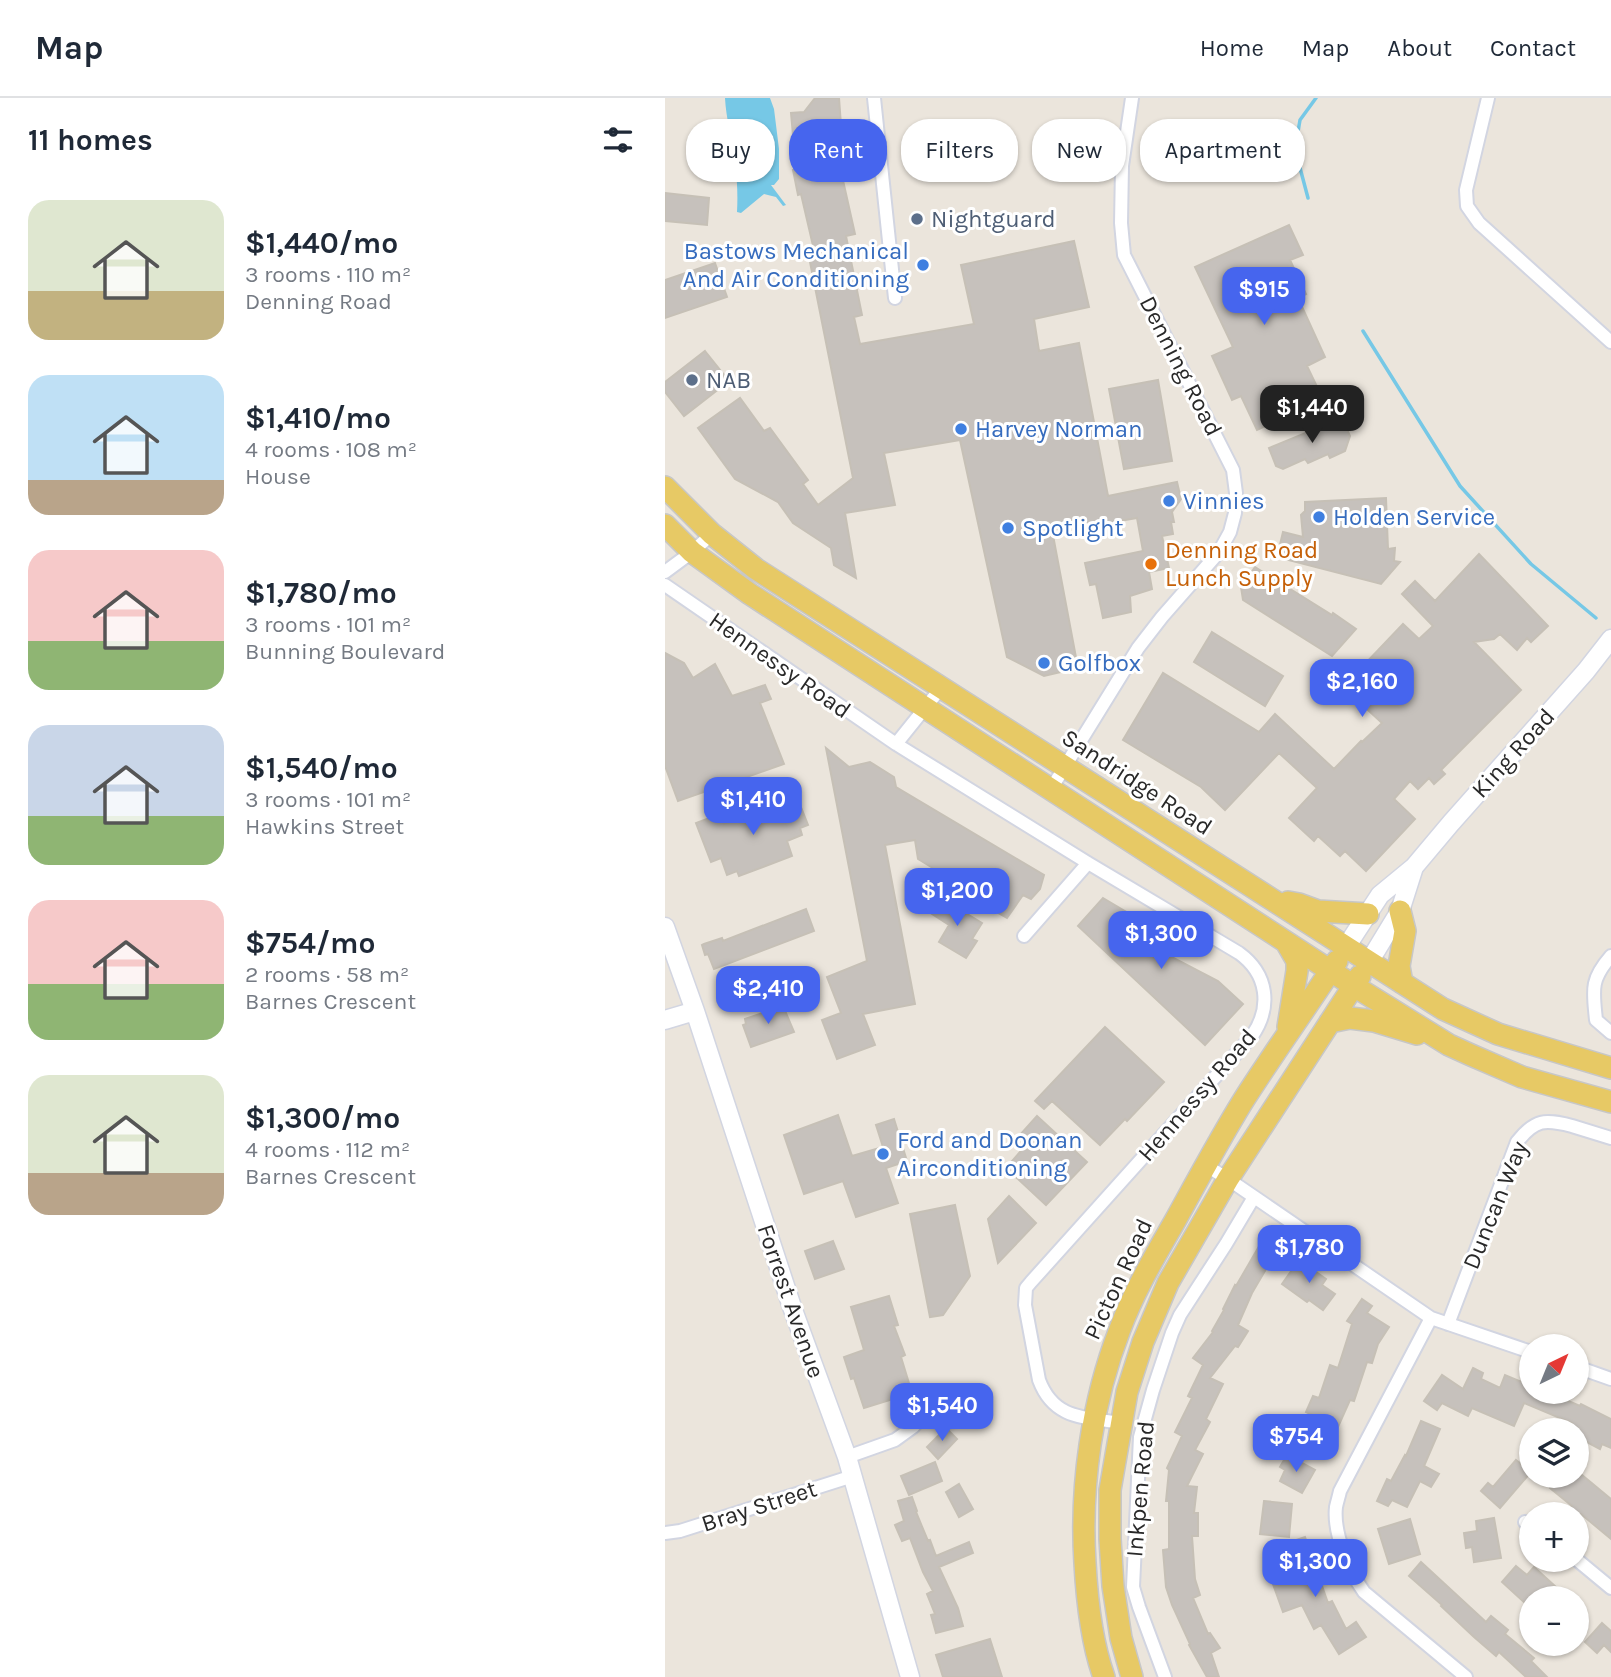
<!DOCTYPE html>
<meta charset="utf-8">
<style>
:root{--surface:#fff;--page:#f6f6f7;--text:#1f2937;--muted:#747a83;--line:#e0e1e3;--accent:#4665ee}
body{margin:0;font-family:Karla,sans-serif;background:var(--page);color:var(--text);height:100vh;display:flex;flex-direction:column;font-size:26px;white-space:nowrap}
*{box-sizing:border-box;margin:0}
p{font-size:23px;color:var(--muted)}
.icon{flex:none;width:38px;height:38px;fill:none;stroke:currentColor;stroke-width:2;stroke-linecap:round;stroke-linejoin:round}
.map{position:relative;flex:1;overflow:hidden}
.drawer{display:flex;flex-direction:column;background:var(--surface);width:665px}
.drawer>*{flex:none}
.banner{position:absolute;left:21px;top:21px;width:665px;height:63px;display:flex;gap:14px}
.needle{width:46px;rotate:43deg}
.tools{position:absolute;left:854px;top:1236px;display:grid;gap:14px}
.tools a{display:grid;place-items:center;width:70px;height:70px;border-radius:50%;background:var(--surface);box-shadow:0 2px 5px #0004;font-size:35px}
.price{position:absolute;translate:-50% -60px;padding:0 16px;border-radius:14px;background:var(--accent);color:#fff;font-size:23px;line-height:46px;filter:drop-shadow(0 2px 4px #0008)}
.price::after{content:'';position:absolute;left:50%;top:42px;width:21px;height:16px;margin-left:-10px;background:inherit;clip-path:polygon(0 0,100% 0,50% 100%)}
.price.active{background:#222;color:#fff}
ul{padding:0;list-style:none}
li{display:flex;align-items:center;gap:21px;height:175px;padding:0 28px}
li span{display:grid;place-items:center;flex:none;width:196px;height:140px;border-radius:21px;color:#555}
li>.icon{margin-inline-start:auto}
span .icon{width:84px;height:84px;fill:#fffc;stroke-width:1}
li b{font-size:30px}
h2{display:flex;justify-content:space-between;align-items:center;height:84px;padding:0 28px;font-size:30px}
.chip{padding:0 24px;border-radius:28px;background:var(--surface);box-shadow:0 2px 5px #0004;font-size:24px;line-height:63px}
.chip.active{background:var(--accent);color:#fff}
header{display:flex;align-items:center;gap:42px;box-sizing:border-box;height:98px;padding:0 35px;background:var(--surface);border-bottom:2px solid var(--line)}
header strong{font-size:33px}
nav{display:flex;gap:38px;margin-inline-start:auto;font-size:24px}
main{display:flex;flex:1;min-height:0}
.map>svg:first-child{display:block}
.water{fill:#76c8e6}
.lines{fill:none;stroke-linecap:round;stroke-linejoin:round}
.stream{stroke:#76c8e6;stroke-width:3.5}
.building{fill:#c6c1bc;stroke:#c6c0b6;stroke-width:2}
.street-casing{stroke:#d2d5e1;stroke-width:16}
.secondary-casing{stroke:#d2d5e1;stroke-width:21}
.primary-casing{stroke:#c7c7c7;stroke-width:24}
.street{stroke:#fff;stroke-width:12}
.secondary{stroke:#fff;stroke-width:18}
.primary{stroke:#e7c965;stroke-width:21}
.service-dot{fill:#5c6f8a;stroke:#fff;stroke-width:2.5}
.shop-dot{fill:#3f7fe0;stroke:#fff;stroke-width:2.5}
.food-dot{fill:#e8710a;stroke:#fff;stroke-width:2.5}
.labels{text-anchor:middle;stroke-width:6;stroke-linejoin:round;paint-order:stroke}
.service-label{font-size:24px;fill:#4e5e75;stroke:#fff;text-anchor:start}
.shop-label{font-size:24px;fill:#366cbe;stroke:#fff;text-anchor:start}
.street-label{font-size:24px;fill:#292929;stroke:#fff}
.food-label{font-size:24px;fill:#c56008;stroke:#fff;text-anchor:start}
</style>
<header>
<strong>Map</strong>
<nav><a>Home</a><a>Map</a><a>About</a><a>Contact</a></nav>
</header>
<main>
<section class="drawer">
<h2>11 homes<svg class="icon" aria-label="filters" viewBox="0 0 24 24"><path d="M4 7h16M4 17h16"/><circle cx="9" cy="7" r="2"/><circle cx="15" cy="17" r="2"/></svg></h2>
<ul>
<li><span style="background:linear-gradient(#dfe7d0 65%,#c2b280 0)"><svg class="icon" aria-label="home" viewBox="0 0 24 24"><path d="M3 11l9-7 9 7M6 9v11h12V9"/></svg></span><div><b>$1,440/mo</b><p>3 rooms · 110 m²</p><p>Denning Road</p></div></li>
<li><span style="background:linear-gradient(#bfe0f5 75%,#b9a48a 0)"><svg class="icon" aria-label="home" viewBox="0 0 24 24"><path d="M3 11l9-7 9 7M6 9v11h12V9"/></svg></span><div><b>$1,410/mo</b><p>4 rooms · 108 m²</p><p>House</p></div></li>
<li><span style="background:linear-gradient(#f6c9c9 65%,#8fb573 0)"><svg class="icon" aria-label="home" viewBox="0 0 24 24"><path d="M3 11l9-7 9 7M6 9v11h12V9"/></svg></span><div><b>$1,780/mo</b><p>3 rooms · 101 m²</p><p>Bunning Boulevard</p></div></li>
<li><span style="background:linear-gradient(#c9d6e8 65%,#8fb573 0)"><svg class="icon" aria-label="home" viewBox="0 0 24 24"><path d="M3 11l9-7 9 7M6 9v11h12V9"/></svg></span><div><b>$1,540/mo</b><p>3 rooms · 101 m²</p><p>Hawkins Street</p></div></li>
<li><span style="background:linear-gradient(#f6c9c9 60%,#8fb573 0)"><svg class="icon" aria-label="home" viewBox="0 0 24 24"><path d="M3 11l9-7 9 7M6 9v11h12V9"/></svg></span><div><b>$754/mo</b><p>2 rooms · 58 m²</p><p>Barnes Crescent</p></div></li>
<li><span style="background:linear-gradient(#dfe7d0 70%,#b9a48a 0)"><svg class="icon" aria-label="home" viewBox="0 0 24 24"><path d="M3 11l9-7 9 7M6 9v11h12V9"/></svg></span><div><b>$1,300/mo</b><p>4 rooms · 112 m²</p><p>Barnes Crescent</p></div></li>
</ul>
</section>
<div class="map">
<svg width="946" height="1579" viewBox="0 0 946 1579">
<rect width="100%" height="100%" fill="#ebe5dc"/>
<path class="water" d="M60,0H105L109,11L114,51V81L109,87H106L121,107L118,108L111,99L99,96L76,115L72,114C73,97 72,80 70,62C67,41 61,21 60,0Z"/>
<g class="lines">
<path class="stream" d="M643,100L630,51L635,22L651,0
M698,233L795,388L866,466L931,520"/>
</g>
<path class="building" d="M150,0H174L179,68L175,69L190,136L181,138L197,217L189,219L195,246L309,226L296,167L409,143L424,209L369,221L374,253L414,245L443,398L512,384L516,401L507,414L509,424H506L508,436L497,438L504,470L484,474L487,491L465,498L466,514L438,520L431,486L425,487L420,465L478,453L472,420L413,430V428L387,432L413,570L379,578L342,559L295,342L219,355L230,407L180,415L191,480L169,467L166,450L128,425L113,404L70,381L33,330L75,300L99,333L105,330L143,382L138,386L153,407L188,380L143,154L149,152L136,96L133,97L128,72L131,71L126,15L139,14Z
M0,95L44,100L42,127L0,123Z
M624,127L638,157L625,162L641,196L633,200L660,259L642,268L658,301L592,332L576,298L567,302L547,258L568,249L530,169Z
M50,165L62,199L0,220V182Z
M40,253L64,283L19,318L0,294V284Z
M493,282L507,363L459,371L444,291Z
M677,320L685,338L680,353L665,360L663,356L643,365L640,361L618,371L611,368L604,350Z
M721,400L723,451L730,450L729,463L735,464L716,486L612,459L618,434L638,439L636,417L640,413V404Z
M814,456L883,528L866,544L862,540L852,552L835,536L829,541L809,544L856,592L776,672L780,676L769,686L764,680L753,691L745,683L729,701L750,721L701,773L680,753L675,758L653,738L649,743L624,720L652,690L614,655L560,712L536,689L458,642L498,575L594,634L610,616L669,671L696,643L697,644L717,625L678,589L738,526L754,541L768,528L737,496L750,483L770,503Z
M590,469L667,517L668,515L691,531L667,558L578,502L576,489Z
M547,534L618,578L600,608L529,564Z
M0,555L19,565L28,580L50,566L67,598L100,587L106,601L95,605L119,666L13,703L0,668Z
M161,650L184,669L205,664L229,679L231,689L379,777L375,791L366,801L358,797L342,820L323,809L325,805L253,761L250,742L220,747L250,906L198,916L210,947L172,961L157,922L176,915L162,879L202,863Z
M132,699L143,727L135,730L137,737L122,743L127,758L74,778L72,773L62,777L56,760L46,764L31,725L55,716L59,726Z
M276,800L317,825L307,841L312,843L301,860L274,844L284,827L267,816Z
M438,800L490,831L485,844L495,853L553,883L578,906L540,947L413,828Z
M141,811L149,833L49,871L43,856L40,857L37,847L39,846L57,840L58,843Z
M118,908L129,934L86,949L78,927L81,926L80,921Z
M440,929L499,984L462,1023L460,1021L435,1047L387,1003L379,1011L370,1003Z
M173,1017L187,1058L218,1049L211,1027L229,1021L242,1063L221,1070L233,1105L191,1119L178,1083L139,1096L119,1037Z
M372,1018L422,1064L381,1107L341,1070L362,1046L353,1039Z
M344,1098L371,1125L333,1165L323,1121Z
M290,1107L305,1178L278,1217L265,1219L245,1116Z
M168,1143L179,1171L150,1181L140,1153Z
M596,1145L611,1154L587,1195L573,1227L583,1233L573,1249L570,1248L545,1280L558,1286L541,1321L545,1324L530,1352L538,1356L522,1388L532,1389L529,1415H533V1438H527L530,1481L535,1497L528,1500L543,1536L545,1535L555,1550L546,1555L554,1579H542L524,1547L525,1546L507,1507L501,1489L498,1452L504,1451V1403H501L504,1372L502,1370L517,1338L510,1334L527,1300L523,1298L538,1267L528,1260L548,1234L547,1233L559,1212L558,1211L570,1187L571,1188Z
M634,1162L661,1181L657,1187L670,1196L658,1212L644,1202L642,1204L617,1186Z
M224,1198L233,1227L229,1228L240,1257L236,1259L247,1295L199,1310L189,1280L186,1281L179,1259L199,1252L186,1209Z
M697,1201L707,1208L702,1215L724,1229L713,1246L707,1265L702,1264L689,1303L685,1302L673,1329L641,1314L648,1298L654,1300L665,1267L673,1270L687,1226L682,1223Z
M808,1270L818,1275L816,1281L835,1290L840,1277L866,1288L864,1293H880L915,1308L916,1306L946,1321V1350L937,1346L935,1351L912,1339V1332H904L907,1325L859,1305L849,1328L807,1310L803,1318L777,1305L772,1312L759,1303L777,1277L798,1291Z
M756,1323L775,1331L759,1368L774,1376L766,1389L755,1383L742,1409L727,1402L723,1408L712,1403L722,1381L726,1383L740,1357L741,1358Z
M281,1330L292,1341L273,1361L262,1349Z
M622,1357L650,1372L637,1395L615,1383L620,1372L615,1369Z
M851,1362L866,1374L835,1410L816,1393L823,1385L828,1389Z
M270,1364L277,1383L244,1397L236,1378Z
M895,1377H917L946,1401V1441L916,1416H901L907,1408L885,1390Z
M294,1386L308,1411L294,1419L281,1394Z
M247,1399L252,1413L251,1414L263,1443L265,1442L271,1458L304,1444L308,1455L274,1469L293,1510L298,1528L271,1535L266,1517L270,1516L262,1496L268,1493L258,1474L245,1440L237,1443L230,1427L239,1423L233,1403Z
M599,1403L627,1406L624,1439L595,1436Z
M829,1420L836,1460L809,1464L807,1449L801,1450L799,1435L812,1433L811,1423Z
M745,1421L755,1456L724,1466L713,1431Z
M640,1439L663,1505L667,1503L681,1531L691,1524L701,1539L674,1556L656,1527L649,1531L637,1507L618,1514L608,1486L634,1477L622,1445Z
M756,1464L821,1524L826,1518L843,1532L840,1536L869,1560L866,1563L882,1579H861L834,1554L831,1558L809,1539L776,1508L777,1507L744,1478Z
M851,1468L862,1477L869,1469L903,1500H866L861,1506L837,1484Z
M937,1525L946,1533V1554L939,1547L932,1555L920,1544Z
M325,1541L337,1579H278L271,1557Z"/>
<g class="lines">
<defs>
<path id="street" d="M209,0L230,200
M823,0L801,92L802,108L814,125L946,244
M0,474L27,454L47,436
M0,487L231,646L423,765L574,855C603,876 607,909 587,938L366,1184L361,1190L360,1207L374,1282C389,1322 420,1319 456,1325
M231,646L276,590
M386,691L473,550L497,519L554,454L565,434L570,415L571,395L568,372L459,157L456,125L457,68L467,0
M359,838L423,765
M946,858C925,882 928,892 931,922L946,935
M540,1067L563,1081L766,1220L866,1254
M766,1220L675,1393C674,1398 672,1404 671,1409C668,1435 684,1473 699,1494L801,1579
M783,1226L852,1044C870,1021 880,1021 907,1028C920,1032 933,1036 946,1040
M912,1269L946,1281
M182,1359L230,1342L248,1329L280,1293
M860,1424L866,1429
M0,1435L15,1433L188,1378
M911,1461L946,1490
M500,1579L474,1509L468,1489L475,1339L488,1292L507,1235L515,1217L561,1146L589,1099"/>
<path id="secondary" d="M0,829L30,913L127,1209L182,1359L245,1579
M681,849L715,797L749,769L786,725L921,573L946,541
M704,864L735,813L749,769
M0,922L30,913"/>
<path id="primary" d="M0,389L47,436L91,471L778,911L833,936L946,970
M0,427L27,454L85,496L689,888L784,947L806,957L857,979L946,1004
M623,804L634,806L653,813L703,816
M735,813L740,833L734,868L737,885
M621,844L632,863V873L623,929
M665,924L685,920L709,923L752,936
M439,1579C426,1543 422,1502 420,1465C415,1388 427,1303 455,1231C469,1193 490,1158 510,1123C532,1083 554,1042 578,1003C608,956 641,910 672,863
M467,1579L456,1540L448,1488L445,1441V1392L462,1294L478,1244L503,1185L563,1081L695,878"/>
</defs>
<use href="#street" class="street-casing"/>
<use href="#secondary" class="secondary-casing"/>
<use href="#primary" class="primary-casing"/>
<use href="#street" class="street"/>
<use href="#secondary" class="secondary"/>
<use href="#primary" class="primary"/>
</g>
<g class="service-dot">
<circle cx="252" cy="121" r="7"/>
<circle cx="27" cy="282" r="7"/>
</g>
<g class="shop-dot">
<circle cx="258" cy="167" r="7"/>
<circle cx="296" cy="331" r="7"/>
<circle cx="504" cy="403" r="7"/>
<circle cx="654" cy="419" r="7"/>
<circle cx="343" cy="430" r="7"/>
<circle cx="379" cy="565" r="7"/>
<circle cx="218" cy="1056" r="7"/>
</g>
<circle class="food-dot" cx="486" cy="466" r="7"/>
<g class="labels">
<g class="service-label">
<text x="266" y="129">Nightguard</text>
<text x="41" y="290">NAB</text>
</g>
<g class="shop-label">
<text x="244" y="161" text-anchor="end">Bastows Mechanical<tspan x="244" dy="28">And Air Conditioning</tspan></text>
<text x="310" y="339">Harvey Norman</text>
<text x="518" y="411">Vinnies</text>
<text x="668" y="427">Holden Service</text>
<text x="357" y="438">Spotlight</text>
<text x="393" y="573">Golfbox</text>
<text x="232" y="1050">Ford and Doonan<tspan x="232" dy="28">Airconditioning</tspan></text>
</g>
<g class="street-label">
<text transform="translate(516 268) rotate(63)" y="8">Denning Road</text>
<text transform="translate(115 567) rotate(35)" y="8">Hennessy Road</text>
<text transform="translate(848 655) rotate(-48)" y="8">King Road</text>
<text transform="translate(472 684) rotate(33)" y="8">Sandridge Road</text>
<text transform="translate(532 997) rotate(-49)" y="8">Hennessy Road</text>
<text transform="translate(830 1107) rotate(-68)" y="8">Duncan Way</text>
<text transform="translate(453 1181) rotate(-65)" y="8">Picton Road</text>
<text transform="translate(126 1203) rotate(71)" y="8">Forrest Avenue</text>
<text transform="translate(475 1391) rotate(-85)" y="8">Inkpen Road</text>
<text transform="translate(94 1408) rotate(-18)" y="8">Bray Street</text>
</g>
<g class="food-label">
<text x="500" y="460">Denning Road<tspan x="500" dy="28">Lunch Supply</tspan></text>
</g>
</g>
</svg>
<div class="tools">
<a><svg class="needle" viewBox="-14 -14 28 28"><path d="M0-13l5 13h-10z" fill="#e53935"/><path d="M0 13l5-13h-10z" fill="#747a83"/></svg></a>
<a><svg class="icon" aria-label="layers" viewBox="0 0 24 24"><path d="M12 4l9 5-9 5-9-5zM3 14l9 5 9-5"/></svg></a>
<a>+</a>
<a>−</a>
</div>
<b class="price" style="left:599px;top:229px">$915</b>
<b class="price active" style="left:647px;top:347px">$1,440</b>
<b class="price" style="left:697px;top:621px">$2,160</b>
<b class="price" style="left:88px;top:739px">$1,410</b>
<b class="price" style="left:292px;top:830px">$1,200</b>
<b class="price" style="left:496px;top:873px">$1,300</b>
<b class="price" style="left:103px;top:928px">$2,410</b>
<b class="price" style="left:644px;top:1187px">$1,780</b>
<b class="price" style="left:277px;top:1345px">$1,540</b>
<b class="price" style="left:631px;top:1376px">$754</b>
<b class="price" style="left:650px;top:1501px">$1,300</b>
<div class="banner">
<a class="chip">Buy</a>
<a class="chip active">Rent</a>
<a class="chip">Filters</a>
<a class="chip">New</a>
<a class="chip">Apartment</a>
</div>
</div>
</main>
